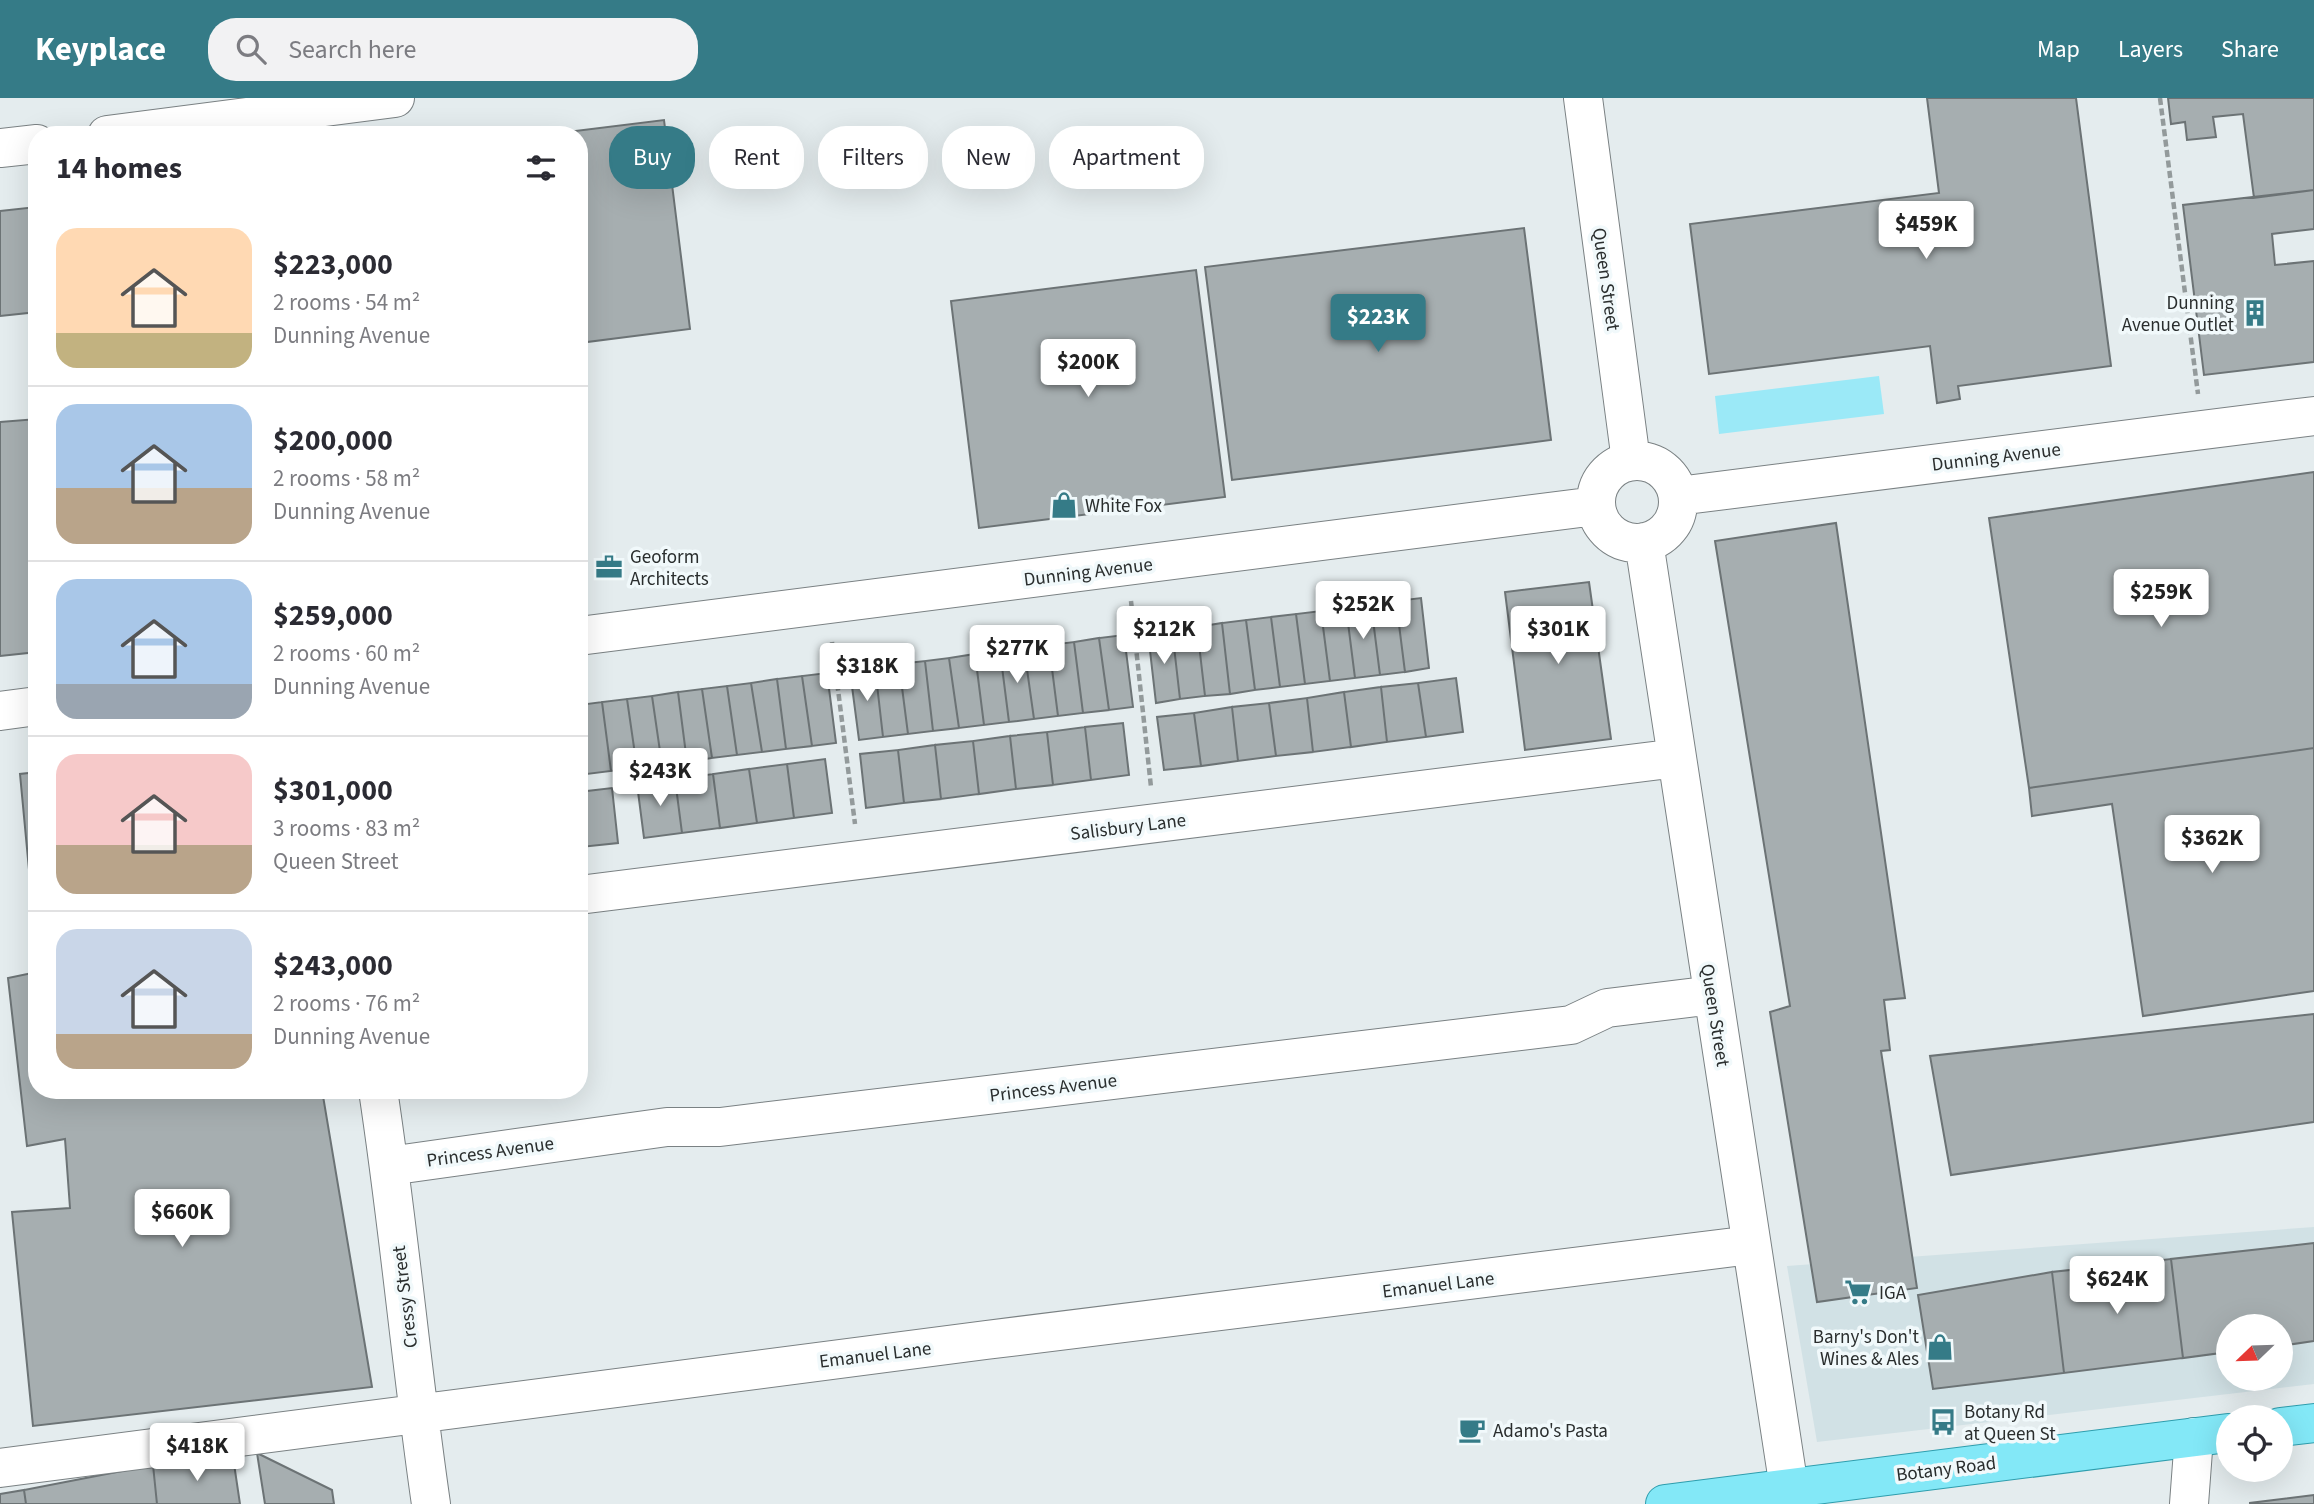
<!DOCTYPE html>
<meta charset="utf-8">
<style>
:root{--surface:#fff;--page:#f2f2f3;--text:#2b2b33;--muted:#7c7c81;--line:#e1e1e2;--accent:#357b87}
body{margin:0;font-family:"Source Sans 3",sans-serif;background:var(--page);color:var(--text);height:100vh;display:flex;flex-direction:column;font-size:26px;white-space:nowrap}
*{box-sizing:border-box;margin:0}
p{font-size:23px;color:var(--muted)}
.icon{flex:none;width:38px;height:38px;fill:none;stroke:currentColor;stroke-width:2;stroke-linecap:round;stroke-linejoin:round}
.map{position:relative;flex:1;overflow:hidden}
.side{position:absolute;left:28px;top:28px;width:560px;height:973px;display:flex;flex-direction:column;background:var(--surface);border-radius:28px;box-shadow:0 7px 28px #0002}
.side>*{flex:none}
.guide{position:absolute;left:609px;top:28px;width:665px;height:63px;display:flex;gap:14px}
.needle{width:46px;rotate:247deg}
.fabs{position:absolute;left:2216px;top:1216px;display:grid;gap:14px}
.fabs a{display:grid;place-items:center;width:77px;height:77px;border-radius:50%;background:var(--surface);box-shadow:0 7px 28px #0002;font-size:35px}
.price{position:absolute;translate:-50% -60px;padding:0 16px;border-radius:7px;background:#fff;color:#222;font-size:23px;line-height:46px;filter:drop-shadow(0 2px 4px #0008)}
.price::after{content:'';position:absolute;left:50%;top:42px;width:21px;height:16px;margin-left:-10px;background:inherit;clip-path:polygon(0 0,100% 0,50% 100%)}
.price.active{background:var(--accent);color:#fff}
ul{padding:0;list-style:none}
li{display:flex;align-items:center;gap:21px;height:175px;padding:0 28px}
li+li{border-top:2px solid var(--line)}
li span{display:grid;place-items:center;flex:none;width:196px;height:140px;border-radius:21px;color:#555}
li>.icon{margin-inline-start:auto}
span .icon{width:84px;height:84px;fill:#fffc;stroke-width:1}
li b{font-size:30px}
h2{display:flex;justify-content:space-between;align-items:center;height:84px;padding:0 28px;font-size:30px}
.chip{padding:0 24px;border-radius:28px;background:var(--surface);box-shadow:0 7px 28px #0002;font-size:24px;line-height:63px}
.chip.active{background:var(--accent);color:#fff}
header{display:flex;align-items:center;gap:42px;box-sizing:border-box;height:98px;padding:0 35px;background:var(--accent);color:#fff}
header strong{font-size:33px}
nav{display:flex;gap:38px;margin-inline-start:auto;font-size:24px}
.search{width:490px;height:63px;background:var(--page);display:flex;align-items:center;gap:18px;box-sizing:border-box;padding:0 24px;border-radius:28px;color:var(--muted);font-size:26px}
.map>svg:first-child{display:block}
.built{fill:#d1e1e5;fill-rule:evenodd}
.green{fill:#9be9f7}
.building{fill:#a6aeb0;stroke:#6c7375;stroke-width:2}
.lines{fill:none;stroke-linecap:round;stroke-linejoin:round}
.minor-casing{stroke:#7a8183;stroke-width:40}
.major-casing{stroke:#2e9dad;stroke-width:40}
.path{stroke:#939a9b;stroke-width:4.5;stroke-dasharray:7 3.5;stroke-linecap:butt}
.minor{stroke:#fff;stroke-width:38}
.major{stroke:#83e8f7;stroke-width:38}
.labels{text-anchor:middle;stroke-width:7;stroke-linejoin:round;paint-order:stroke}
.street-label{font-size:19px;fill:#2a2e2e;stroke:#f1f9fb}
.poi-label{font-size:19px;fill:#2a2e2e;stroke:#f1f9fb;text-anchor:start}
</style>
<header>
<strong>Keyplace</strong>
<div class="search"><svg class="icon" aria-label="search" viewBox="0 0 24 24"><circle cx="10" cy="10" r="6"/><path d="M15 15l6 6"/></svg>Search here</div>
<nav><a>Map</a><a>Layers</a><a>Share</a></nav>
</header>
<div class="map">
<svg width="2314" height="1406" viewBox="0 0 2314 1406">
<rect width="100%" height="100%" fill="#e4ecee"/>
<path class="built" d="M2314,1129V1286L1817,1344L1787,1168ZM2228,1228H2280V1281H2228Z"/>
<path class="green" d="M1879,278L1884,316L1719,336L1715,298Z"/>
<path class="building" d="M1927,0H2076L2111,268L1958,288L1960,301L1937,305L1930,248L1709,276L1690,126L1939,95Z
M2168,0H2314V92L2254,100L2243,16L2213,19L2216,39L2187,42L2185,24L2171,26Z
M664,22L690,231L579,245V37H543Z
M2314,92V131L2272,136L2275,167L2314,163V264L2204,277L2183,107Z
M36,109L37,214L0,218V113Z
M1524,130L1551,342L1232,382L1205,169Z
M1196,172L1225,399L979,430L951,203Z
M37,321V554L0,558V324Z
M2314,374V650L2029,690L1989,420Z
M1836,425L1905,900L1884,902L1890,952L1881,953L1917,1190L1817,1204L1770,914L1790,908L1715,443Z
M1589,484L1611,641L1525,652L1505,494Z
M1421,500L1429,570L1405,574L1396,503Z
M1396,503L1405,574L1380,577L1371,506Z
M1371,506L1380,577L1355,580L1346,509Z
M1346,509L1355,580L1330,583L1321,513Z
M1321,513L1330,583L1305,586L1296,516Z
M1296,516L1305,586L1280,589L1271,519Z
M1271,519L1280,589L1255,592L1246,522Z
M1246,522L1255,592L1230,596L1222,525Z
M1222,525L1230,596L1205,598L1197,529Z
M1197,529L1205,598L1180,601L1172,531Z
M1172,531L1180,601L1156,605L1148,535Z
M1124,537L1133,609L1109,612L1099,540Z
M1099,540L1109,612L1083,615L1074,544Z
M1074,544L1083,615L1058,618L1049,547Z
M1049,547L1058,618L1034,621L1024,550Z
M1024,550L1034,621L1009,624L1000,553Z
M1000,553L1009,624L984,627L975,556Z
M975,556L984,627L959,630L949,560Z
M949,560L959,630L933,633L925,563Z
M925,563L933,633L908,636L899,566Z
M899,566L908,636L883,639L875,569Z
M875,569L883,639L859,642L850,573Z
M827,575L836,645L812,648L802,578Z
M802,578L812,648L786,651L777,581Z
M1456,580L1463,634L1426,639L1418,585Z
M777,581L786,651L762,654L751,585Z
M751,585L762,654L737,657L727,588Z
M1418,585L1426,639L1387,644L1381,589Z
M727,588L737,657L712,660L702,591Z
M1381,589L1387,644L1351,649L1344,594Z
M702,591L712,660L687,664L678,594Z
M678,594L687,664L662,667L652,598Z
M1344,594L1351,649L1313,654L1307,600Z
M652,598L662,667L637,670L627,601Z
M1307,600L1313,654L1276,658L1269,605Z
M627,601L637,670L611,673L602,604Z
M602,604L611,673L587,676L579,607Z
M1269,605L1276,658L1238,663L1232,609Z
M1232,609L1238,663L1201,668L1194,615Z
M1194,615L1201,668L1164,672L1157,619Z
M579,617L587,676L579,678Z
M1123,625L1129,677L1091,682L1085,629Z
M1085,629L1091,682L1053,687L1047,634Z
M1047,634L1053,687L1016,691L1010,638Z
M1010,638L1016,691L979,696L973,643Z
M973,643L979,696L941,701L935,647Z
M935,647L941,701L904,705L898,652Z
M2314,650V893L2143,918L2112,706L2032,718L2029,690Z
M898,652L904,705L866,710L860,656Z
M825,661L832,715L794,720L787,666Z
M787,666L794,720L757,725L749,671Z
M749,671L757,725L720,730L713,676Z
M37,674V857L20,676Z
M713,676L720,730L682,735L675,681Z
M675,681L682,735L644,740L637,686Z
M612,690L618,745L581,749L579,694Z
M37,874V992H322L372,1289L33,1328L12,1114L70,1110L65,1041L27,1048L8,880Z
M2314,916V1024L1951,1077L1930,958Z
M2314,1145V1243L2280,1248V1228H2228V1254L2183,1260L2171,1161Z
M2171,1161L2183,1260L2064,1275L2052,1174Z
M2052,1174L2064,1275L1933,1291L1918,1197Z
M257,1355L332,1392L334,1406H265Z
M233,1359L240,1406H157L153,1367Z
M153,1367L157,1406H26L24,1392Z
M24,1392L26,1406H0V1396Z
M2314,1397V1406H2250V1405Z"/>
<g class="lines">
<defs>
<path id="minor" d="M1583,0L1631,363
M107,37L395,0
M0,50L37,46
M1596 404a41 41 0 1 1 82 0a41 41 0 1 1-82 0Z
M1678,398L2314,318
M1644,444L1789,1390
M579,538L1596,408
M0,613L37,608
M579,797L1677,660
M378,992C399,1130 411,1268 431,1406
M389,1068L667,1029H720L1571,927L1607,910L1713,897
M0,1370L986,1242L1751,1147
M2189,1406L2194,1339"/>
<path id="major" d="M2280,1329L2314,1325
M1665,1406L2228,1335"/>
</defs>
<use href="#minor" class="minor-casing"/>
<use href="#major" class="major-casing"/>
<path class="path" d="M2160,0L2198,296
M1131,503L1151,689
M832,544L855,726"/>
<use href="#minor" class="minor"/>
<use href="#major" class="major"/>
</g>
<defs>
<symbol id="building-bare" viewBox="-9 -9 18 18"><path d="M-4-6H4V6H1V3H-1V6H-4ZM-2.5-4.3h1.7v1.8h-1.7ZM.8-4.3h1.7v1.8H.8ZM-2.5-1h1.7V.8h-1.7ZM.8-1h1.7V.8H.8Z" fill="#357b87" stroke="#f1f9fb" stroke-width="2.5" paint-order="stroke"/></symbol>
<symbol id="shop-bare" viewBox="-9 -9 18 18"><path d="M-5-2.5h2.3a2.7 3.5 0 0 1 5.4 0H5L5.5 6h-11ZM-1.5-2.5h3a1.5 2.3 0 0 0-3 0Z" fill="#357b87" stroke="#f1f9fb" stroke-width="2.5" paint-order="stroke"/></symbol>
<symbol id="office-bare" viewBox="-9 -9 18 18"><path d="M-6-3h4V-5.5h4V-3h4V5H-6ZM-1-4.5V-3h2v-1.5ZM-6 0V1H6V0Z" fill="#357b87" stroke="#f1f9fb" stroke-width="2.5" paint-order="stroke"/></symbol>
<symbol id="supermarket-bare" viewBox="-9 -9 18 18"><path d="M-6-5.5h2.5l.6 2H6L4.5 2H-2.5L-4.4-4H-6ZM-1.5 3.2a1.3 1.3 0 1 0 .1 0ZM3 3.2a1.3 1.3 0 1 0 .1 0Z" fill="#357b87" stroke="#f1f9fb" stroke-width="2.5" paint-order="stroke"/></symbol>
<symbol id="bus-bare" viewBox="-9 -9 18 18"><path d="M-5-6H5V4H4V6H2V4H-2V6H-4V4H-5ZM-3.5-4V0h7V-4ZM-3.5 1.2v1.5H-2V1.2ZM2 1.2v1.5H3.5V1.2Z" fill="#357b87" stroke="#f1f9fb" stroke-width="2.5" paint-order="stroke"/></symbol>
<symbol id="cafe-bare" viewBox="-9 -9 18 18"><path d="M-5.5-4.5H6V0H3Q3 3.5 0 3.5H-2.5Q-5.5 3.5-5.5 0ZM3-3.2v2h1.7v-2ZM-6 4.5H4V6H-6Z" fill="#357b87" stroke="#f1f9fb" stroke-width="2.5" paint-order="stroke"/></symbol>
</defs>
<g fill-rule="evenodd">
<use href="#building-bare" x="2236" y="196" width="38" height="38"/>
<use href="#shop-bare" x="1045" y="388" width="38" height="38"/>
<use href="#office-bare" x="590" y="450" width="38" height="38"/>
<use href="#supermarket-bare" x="1839" y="1175" width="38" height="38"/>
<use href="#shop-bare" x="1921" y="1230" width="38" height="38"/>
<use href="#bus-bare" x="1924" y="1305" width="38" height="38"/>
<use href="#cafe-bare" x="1453" y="1313" width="38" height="38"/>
</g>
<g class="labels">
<g class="street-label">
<text transform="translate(1607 181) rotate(82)" y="7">Queen Street</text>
<text transform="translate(1996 358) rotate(-7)" y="7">Dunning Avenue</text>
<text transform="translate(1088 473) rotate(-7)" y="7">Dunning Avenue</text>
<text transform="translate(1128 728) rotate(-7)" y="7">Salisbury Lane</text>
<text transform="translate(1716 917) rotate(81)" y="7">Queen Street</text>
<text transform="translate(1053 989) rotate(-7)" y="7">Princess Avenue</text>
<text transform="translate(490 1053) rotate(-8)" y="7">Princess Avenue</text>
<text transform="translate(1438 1186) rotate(-7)" y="7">Emanuel Lane</text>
<text transform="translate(404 1199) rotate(-97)" y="7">Cressy Street</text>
<text transform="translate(875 1256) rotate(-7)" y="7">Emanuel Lane</text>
<text transform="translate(1946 1370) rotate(-7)" y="7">Botany Road</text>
</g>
<g class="poi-label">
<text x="2234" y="211" text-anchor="end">Dunning<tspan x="2234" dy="22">Avenue Outlet</tspan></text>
<text x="1085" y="414">White Fox</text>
<text x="630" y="465">Geoform<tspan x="630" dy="22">Architects</tspan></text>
<text x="1879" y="1201">IGA</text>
<text x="1919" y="1245" text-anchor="end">Barny's Don't<tspan x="1919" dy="22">Wines &amp; Ales</tspan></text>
<text x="1964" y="1320">Botany Rd<tspan x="1964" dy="22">at Queen St</tspan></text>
<text x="1493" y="1339">Adamo's Pasta</text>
</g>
</g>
</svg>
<div class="fabs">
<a><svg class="needle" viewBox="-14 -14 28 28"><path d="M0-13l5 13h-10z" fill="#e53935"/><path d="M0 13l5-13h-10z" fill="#7c7c81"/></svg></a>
<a><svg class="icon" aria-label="locate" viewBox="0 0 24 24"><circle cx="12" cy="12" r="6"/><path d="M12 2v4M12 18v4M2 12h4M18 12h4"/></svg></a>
</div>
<b class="price" style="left:1926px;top:163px">$459K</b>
<b class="price active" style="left:1378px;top:256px">$223K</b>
<b class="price" style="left:1088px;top:301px">$200K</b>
<b class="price" style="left:2161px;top:531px">$259K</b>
<b class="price" style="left:1363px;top:543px">$252K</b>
<b class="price" style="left:1164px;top:568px">$212K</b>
<b class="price" style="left:1558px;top:568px">$301K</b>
<b class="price" style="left:1017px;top:587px">$277K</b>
<b class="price" style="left:867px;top:605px">$318K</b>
<b class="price" style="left:660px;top:710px">$243K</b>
<b class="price" style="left:2212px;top:777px">$362K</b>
<b class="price" style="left:182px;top:1151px">$660K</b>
<b class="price" style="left:2117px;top:1218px">$624K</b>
<b class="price" style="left:197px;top:1385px">$418K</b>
<div class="guide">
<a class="chip active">Buy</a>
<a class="chip">Rent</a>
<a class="chip">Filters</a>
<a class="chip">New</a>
<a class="chip">Apartment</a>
</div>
<section class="side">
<h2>14 homes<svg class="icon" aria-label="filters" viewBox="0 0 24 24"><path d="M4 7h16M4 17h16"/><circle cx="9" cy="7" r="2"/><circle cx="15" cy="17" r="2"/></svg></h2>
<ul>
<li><span style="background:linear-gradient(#ffd9b3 75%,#c2b280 0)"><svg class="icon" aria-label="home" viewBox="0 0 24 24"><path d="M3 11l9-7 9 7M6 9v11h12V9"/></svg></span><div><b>$223,000</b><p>2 rooms · 54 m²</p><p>Dunning Avenue</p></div></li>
<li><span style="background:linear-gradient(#a9c7e8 60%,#b9a48a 0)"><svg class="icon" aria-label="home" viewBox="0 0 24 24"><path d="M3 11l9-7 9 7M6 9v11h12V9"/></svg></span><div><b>$200,000</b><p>2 rooms · 58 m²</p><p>Dunning Avenue</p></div></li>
<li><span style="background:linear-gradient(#a9c7e8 75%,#9aa5b1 0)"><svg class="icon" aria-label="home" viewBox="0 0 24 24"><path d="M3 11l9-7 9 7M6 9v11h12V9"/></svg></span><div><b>$259,000</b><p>2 rooms · 60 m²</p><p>Dunning Avenue</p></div></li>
<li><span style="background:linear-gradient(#f6c9c9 65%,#b9a48a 0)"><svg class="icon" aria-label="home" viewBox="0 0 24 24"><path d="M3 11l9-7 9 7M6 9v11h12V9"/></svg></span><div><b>$301,000</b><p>3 rooms · 83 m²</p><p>Queen Street</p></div></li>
<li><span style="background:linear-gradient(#c9d6e8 75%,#b9a48a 0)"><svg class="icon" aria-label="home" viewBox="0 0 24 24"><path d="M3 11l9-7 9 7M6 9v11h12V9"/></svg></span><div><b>$243,000</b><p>2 rooms · 76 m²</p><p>Dunning Avenue</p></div></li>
</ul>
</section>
</div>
